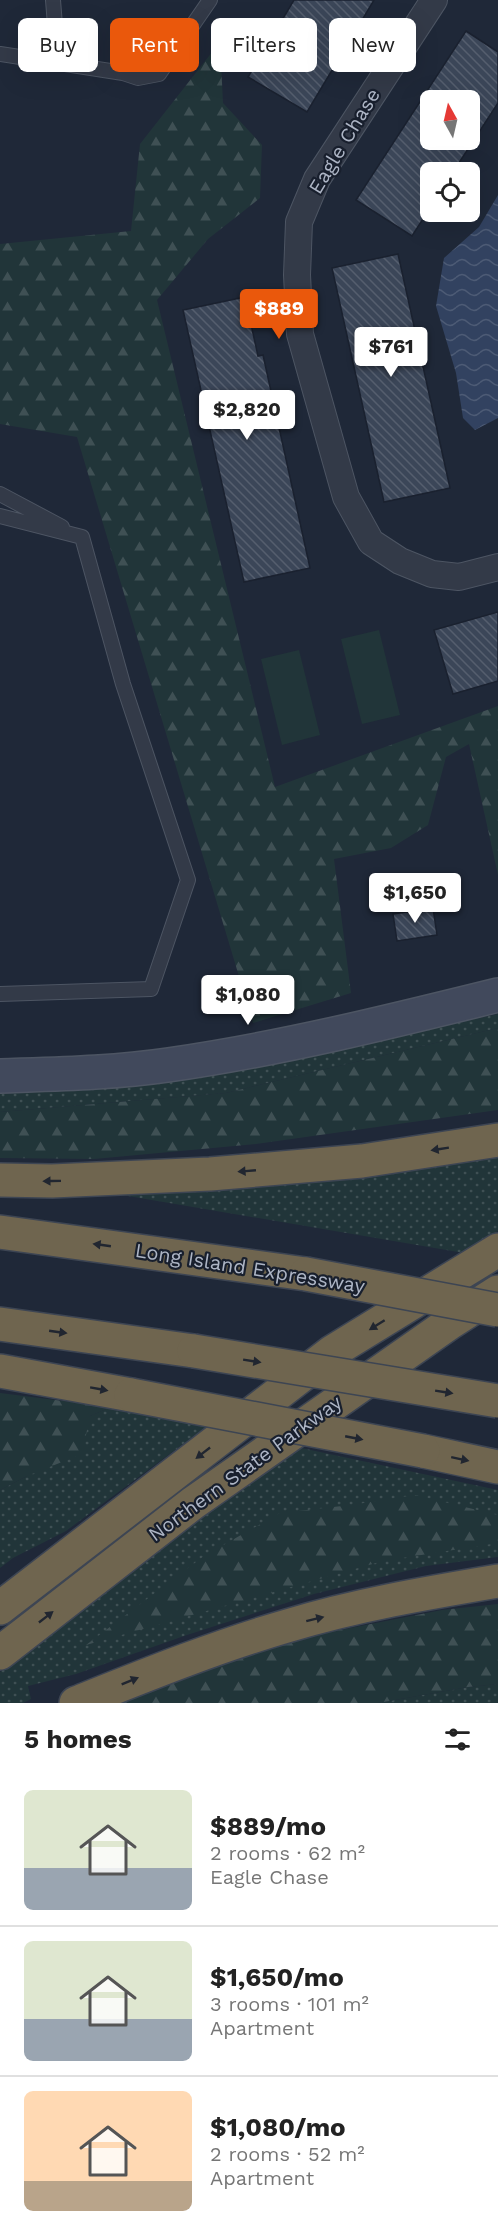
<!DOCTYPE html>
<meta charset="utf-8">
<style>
:root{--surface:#fff;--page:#f6f6f6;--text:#222;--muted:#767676;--line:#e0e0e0;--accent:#ea580c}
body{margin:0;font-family:"Work Sans",sans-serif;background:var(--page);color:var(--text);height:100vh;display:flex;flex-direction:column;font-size:22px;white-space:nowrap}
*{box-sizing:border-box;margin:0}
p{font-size:20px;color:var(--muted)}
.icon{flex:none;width:33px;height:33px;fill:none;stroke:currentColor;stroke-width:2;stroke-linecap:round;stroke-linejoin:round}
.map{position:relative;height:1703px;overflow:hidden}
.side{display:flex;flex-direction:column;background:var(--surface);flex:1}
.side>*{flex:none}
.top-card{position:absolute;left:18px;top:18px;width:462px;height:54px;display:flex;gap:12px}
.needle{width:39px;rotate:352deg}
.fabs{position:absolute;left:420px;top:90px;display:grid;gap:12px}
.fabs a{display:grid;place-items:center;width:60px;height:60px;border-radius:9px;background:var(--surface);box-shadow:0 6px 24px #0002;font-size:30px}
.price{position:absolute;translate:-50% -51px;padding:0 14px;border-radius:6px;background:#fff;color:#222;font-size:20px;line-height:39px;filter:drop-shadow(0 2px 3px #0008)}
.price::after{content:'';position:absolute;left:50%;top:36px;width:18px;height:14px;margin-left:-9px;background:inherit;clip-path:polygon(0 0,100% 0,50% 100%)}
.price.current{background:var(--accent);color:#fff}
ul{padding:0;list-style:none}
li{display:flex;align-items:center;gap:18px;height:150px;padding:0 24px}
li+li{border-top:2px solid var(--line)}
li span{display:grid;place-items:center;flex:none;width:168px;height:120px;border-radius:9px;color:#555}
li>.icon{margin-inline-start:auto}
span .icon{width:72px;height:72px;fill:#fffc;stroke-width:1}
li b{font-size:26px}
h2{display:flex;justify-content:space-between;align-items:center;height:72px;padding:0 24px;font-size:26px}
.tag{padding:0 21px;border-radius:9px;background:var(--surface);box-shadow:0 6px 24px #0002;font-size:21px;line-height:54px}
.tag.current{background:var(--accent);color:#fff}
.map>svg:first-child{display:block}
.grass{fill:url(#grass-dots)}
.forest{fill:url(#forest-firs)}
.garden{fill:#213539}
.water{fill:url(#water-waves)}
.building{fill:url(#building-back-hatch);stroke:#1a212f;stroke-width:1.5;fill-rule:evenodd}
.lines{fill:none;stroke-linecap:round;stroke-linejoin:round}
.service-casing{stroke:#4d5563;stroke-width:16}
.minor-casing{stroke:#4d5563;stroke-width:28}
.secondary-casing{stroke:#4d5563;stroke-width:36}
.motorway-casing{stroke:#3d4553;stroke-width:36}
.service{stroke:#333a48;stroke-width:14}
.minor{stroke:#333a48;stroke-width:26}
.secondary{stroke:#41495c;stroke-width:33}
.motorway{stroke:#6f654f;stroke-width:33}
.motorway-bridge-casing{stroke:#3d4553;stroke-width:36;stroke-linecap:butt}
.motorway-bridge{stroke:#6f654f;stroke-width:33}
.oneway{fill:#212630}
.labels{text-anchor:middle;stroke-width:4.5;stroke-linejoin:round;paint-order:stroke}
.street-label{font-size:20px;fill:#adb5c5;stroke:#181f2d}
</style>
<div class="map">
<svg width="498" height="1703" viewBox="0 0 498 1703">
<defs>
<pattern id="grass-dots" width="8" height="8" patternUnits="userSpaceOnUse" patternTransform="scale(1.5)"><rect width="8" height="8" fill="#213539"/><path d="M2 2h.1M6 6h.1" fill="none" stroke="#3f5054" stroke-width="1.8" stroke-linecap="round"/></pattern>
<pattern id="forest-firs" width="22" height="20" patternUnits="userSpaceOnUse" patternTransform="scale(1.5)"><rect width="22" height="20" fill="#213539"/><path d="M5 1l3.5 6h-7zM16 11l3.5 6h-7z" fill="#3f5054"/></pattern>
<pattern id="water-waves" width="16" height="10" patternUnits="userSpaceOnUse" patternTransform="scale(1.5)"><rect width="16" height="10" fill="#324260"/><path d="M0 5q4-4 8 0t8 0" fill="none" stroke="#4d5b75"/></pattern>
<pattern id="building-back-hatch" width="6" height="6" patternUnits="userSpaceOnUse" patternTransform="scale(1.5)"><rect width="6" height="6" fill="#3b4658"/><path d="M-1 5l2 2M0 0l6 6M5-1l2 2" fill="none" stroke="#555e6e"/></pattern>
</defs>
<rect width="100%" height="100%" fill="#1f2838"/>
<path class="grass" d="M498,1014V1028L226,1093L0,1112V1094L162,1082L289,1060Z
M498,1148V1231L464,1253L87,1189Z
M111,1407L206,1427L66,1531L13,1558L0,1568V1490L27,1476L90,1416Z
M292,1446L498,1490V1557L426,1566L314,1594L187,1635L76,1674L28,1686L31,1699L23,1703H0V1672L39,1639Z
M498,1684V1703H378L468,1687Z"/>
<path class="forest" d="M220,42L223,103L262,145L260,198L208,239L157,300L275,787L498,706V875L469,744L446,757L428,825L391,848L334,859L351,993L253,1023L77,437L0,424V244L131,231L140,144Z
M498,1028V1110L256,1144L94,1159L0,1158V1112L226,1093Z
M0,1393L111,1407L90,1416L82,1454L27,1476L0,1490Z
M415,1495L498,1515V1543L383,1561L86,1645L204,1556L280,1513L351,1505Z
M498,1604V1684L468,1687L378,1703H99L279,1642L442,1610Z"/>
<path class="garden" d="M379,630L400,715L362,724L341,639Z
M299,650L320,735L282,745L261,659Z"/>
<path class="water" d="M498,195V418L475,430L463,418L456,373L436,306L444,258L479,227Z"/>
<path class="building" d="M294,0H374L307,112L248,77Z
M466,31L498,52V103L453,172H430V208L412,236L356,200ZM430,100H470V140H430Z
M398,254L450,488L384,502L332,268Z
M245,297L258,356L263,355L310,568L244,582L183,310Z
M498,612V681L453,694L434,630Z
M433,908L437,935L397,941L393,914Z"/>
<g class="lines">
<defs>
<path id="service" d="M53,0L58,63
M0,54L123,73L138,78L159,74L210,0
M0,494L62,527
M0,516L82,537L123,684L188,880L151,989L0,994"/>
<path id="minor" d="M434,0L317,179L299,222L297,275L300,334L346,497L371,542L400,561L432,574L459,577L498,567"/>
<path id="secondary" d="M0,1076C56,1074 113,1073 168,1065C280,1049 389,1022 498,995"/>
<path id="motorway" d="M0,1180L52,1181L210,1174L362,1161L498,1140
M0,1232L306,1274
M0,1324L194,1351
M0,1371L131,1395
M423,1451L498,1467
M0,1608L332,1352L498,1250
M0,1653L193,1503L451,1322L498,1292
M76,1703C146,1675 215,1647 287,1626C356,1605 427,1593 498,1581"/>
</defs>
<use href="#service" class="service-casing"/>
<use href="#minor" class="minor-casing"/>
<use href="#secondary" class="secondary-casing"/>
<use href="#motorway" class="motorway-casing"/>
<use href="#service" class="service"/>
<use href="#minor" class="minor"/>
<use href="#secondary" class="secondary"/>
<use href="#motorway" class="motorway"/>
<defs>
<path id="motorway-bridge" d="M306,1274L498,1310
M194,1351L498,1401
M131,1395L423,1451"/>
</defs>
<use href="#motorway-bridge" class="motorway-bridge-casing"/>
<use href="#motorway-bridge" class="motorway-bridge"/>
</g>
<defs><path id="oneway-solid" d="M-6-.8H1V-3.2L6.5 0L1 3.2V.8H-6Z" transform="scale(1.5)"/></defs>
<g class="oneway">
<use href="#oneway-solid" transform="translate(440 1149) rotate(171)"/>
<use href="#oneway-solid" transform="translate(247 1171) rotate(175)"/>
<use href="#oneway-solid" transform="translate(52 1181) rotate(179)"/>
<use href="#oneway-solid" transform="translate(102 1245) rotate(-172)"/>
<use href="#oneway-solid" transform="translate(377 1325) rotate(148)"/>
<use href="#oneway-solid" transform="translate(58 1332) rotate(8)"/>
<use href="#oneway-solid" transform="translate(252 1361) rotate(9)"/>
<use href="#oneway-solid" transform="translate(99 1389) rotate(10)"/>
<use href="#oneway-solid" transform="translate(444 1392) rotate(9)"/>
<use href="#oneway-solid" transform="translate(354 1438) rotate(11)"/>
<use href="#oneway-solid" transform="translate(203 1453) rotate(142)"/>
<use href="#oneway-solid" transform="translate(460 1459) rotate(12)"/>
<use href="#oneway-solid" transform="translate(46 1617) rotate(-38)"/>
<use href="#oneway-solid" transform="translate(315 1619) rotate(-14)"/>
<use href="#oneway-solid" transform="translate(130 1681) rotate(-22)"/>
</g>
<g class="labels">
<g class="street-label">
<text transform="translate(344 141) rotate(-59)" y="7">Eagle Chase</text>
<text transform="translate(250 1268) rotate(9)" y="7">Long Island Expressway</text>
<text transform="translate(245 1468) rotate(-36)" y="7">Northern State Parkway</text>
</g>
</g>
</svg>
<div class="fabs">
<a><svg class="needle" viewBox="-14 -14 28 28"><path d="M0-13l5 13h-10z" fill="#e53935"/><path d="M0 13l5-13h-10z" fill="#767676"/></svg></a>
<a><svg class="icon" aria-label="locate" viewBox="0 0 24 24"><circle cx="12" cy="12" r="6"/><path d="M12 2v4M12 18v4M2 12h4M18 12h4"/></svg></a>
</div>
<b class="price current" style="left:279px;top:340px">$889</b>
<b class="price" style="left:391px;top:378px">$761</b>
<b class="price" style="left:247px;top:441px">$2,820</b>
<b class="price" style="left:415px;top:924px">$1,650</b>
<b class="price" style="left:248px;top:1026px">$1,080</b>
<div class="top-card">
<a class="tag">Buy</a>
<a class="tag current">Rent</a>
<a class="tag">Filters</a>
<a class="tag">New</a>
</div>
</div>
<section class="side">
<h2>5 homes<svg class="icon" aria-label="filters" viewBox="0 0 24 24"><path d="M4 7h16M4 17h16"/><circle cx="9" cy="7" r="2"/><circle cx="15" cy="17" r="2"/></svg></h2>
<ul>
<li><span style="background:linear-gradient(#dfe7d0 65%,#9aa5b1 0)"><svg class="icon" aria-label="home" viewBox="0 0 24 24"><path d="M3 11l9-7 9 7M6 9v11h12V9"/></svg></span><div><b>$889/mo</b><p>2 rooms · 62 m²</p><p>Eagle Chase</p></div></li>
<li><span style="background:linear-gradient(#dfe7d0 65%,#9aa5b1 0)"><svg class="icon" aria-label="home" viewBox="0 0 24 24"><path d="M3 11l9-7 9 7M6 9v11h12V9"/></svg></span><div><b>$1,650/mo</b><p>3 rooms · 101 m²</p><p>Apartment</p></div></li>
<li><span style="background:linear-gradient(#ffd9b3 75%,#b9a48a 0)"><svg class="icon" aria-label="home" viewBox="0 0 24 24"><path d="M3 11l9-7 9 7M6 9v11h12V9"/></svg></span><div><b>$1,080/mo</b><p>2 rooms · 52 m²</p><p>Apartment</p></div></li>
</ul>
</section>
